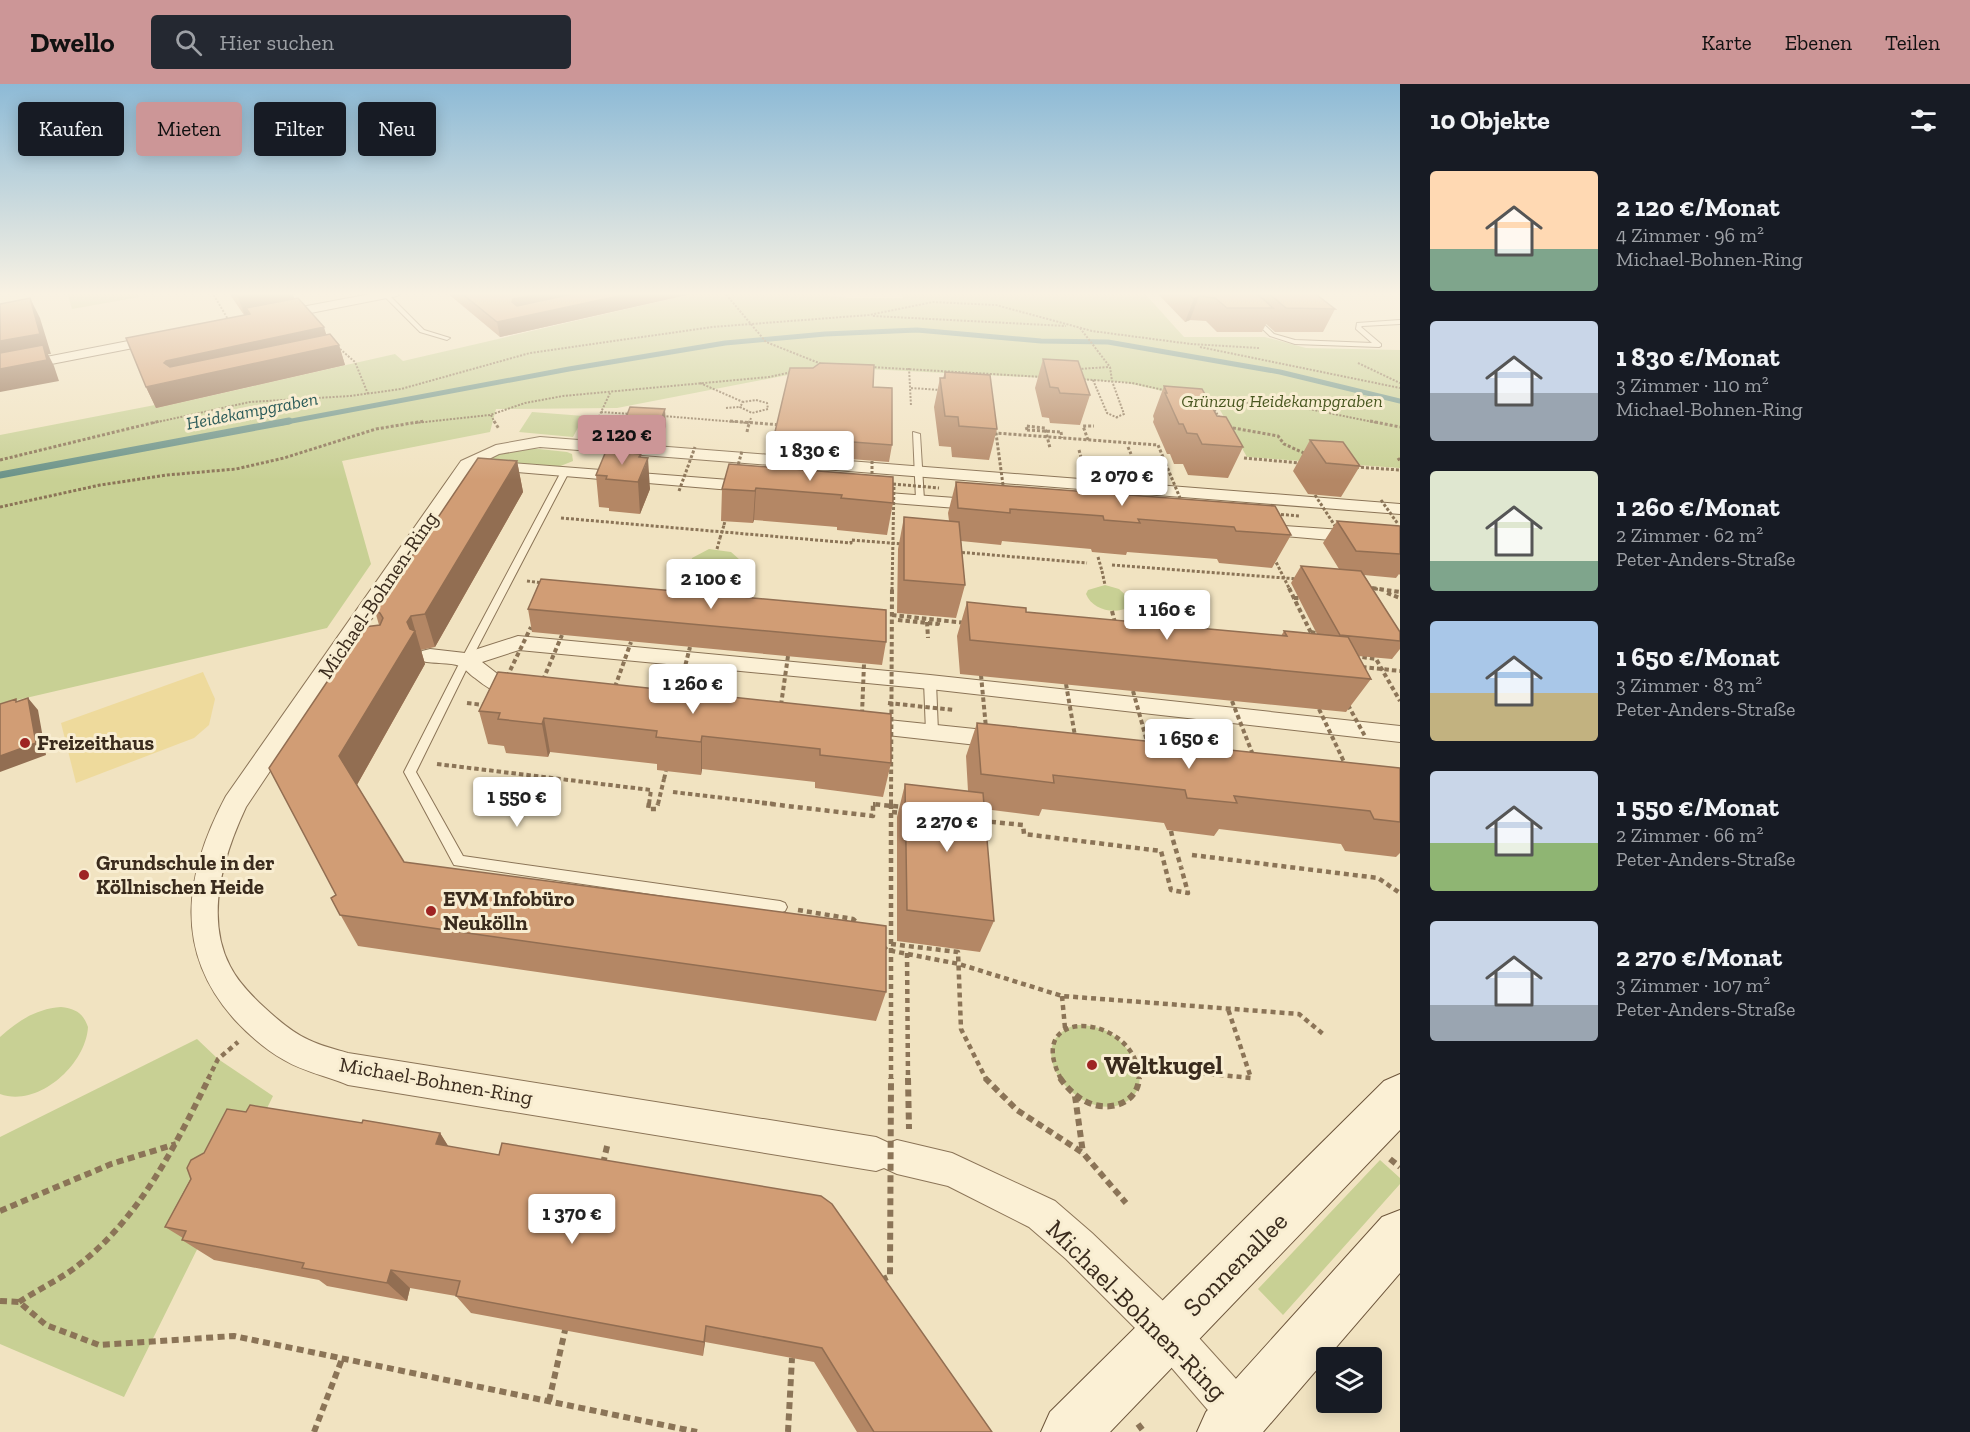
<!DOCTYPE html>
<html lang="de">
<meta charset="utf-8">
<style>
:root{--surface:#171b24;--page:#242831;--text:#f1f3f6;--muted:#9ea1a6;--accent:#cc9697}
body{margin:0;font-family:"Zilla Slab",serif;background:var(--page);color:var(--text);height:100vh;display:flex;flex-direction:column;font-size:22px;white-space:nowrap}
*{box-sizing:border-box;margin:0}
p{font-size:20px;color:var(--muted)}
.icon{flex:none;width:33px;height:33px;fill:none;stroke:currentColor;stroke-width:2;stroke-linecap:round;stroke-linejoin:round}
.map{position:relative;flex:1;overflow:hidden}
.drawer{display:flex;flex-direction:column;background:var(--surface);width:570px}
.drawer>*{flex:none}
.top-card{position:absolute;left:18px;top:18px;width:570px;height:54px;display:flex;gap:12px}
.controls{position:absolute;left:1316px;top:1263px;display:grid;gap:12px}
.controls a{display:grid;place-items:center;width:66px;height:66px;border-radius:6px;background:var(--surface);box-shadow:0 3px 15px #0003;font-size:30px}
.price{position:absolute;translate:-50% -51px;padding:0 14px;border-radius:6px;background:#fff;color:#222;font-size:20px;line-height:39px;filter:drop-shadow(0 2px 3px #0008)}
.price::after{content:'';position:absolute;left:50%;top:36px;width:18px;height:14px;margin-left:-9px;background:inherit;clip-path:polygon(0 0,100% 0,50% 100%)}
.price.current{background:var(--accent);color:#111}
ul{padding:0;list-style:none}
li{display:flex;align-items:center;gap:18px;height:150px;padding:0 30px}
li span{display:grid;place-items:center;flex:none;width:168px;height:120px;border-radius:6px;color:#555}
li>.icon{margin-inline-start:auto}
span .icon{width:72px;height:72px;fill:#fffc;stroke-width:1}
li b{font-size:26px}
h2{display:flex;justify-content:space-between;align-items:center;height:72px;padding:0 30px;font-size:26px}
.pill{padding:0 21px;border-radius:6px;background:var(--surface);box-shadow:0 3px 15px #0003;font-size:21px;line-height:54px}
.pill.current{background:var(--accent);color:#111}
header{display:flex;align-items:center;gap:36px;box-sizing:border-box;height:84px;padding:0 30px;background:var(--accent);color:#111}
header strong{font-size:28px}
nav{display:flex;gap:33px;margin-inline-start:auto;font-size:21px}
.search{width:420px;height:54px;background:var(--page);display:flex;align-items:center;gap:15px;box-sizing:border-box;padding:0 21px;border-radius:6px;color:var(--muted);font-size:22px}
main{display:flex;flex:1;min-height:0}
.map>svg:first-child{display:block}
.green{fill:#c8d094}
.sand{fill:#eeda9c}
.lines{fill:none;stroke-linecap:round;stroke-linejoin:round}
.stream-far1{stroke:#6a9288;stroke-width:5}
.stream{stroke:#6a9288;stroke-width:7}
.service-casing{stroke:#8b7457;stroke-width:2}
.minor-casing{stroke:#8b7457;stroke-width:2}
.secondary-casing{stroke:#6d553b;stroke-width:2}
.path-far4{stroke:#8b7457;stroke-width:2;stroke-dasharray:2 1.5;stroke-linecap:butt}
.path-far3{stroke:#8b7457;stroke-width:3;stroke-dasharray:3 2;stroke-linecap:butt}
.path-far2{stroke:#8b7457;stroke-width:4;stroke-dasharray:4.5 3;stroke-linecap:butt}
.path-far1{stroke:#8b7457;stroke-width:4.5;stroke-dasharray:5 4;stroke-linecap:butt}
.path{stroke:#8b7457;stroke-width:6;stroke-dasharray:7 4.5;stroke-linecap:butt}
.service{fill:#fbf0d5;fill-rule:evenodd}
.minor{fill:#fbf0d5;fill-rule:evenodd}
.secondary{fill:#fbf0d5;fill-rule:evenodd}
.path-bridge-far4{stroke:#8b7457;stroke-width:2;stroke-dasharray:2 1.5;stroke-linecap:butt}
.path-bridge-far3{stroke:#8b7457;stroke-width:3;stroke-dasharray:3 2;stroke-linecap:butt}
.path-bridge-far2{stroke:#8b7457;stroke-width:4;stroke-dasharray:4.5 3;stroke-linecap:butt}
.path-bridge-far1{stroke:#8b7457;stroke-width:4.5;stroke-dasharray:5 4;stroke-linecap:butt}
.path-bridge{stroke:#8b7457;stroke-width:6;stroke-dasharray:7 4.5;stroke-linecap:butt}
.wall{fill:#b48765}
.shaded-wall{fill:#926e52}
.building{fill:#d19d75;stroke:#926e52;stroke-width:1.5}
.poi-dot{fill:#9e2423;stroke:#f8edd1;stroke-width:2}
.labels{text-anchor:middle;stroke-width:6;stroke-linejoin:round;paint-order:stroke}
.far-park-label{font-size:18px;font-style:italic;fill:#4a5822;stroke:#f8edd1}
.far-water-label{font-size:18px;font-style:italic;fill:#2b5b59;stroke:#f8edd1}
.street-label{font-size:21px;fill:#3a2b1d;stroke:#f8edd1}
.poi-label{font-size:21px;font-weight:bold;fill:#3a2b1d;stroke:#f8edd1;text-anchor:start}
.near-poi-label{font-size:26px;font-weight:bold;fill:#3a2b1d;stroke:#f8edd1;text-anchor:start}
.near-street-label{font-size:26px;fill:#3a2b1d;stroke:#f8edd1}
</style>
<header>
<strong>Dwello</strong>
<div class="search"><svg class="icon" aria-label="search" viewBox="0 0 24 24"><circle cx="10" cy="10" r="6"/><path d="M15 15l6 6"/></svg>Hier suchen</div>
<nav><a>Karte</a><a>Ebenen</a><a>Teilen</a></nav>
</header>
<main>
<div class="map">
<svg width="1400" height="1348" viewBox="0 0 1400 1348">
<rect width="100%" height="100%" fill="#f1e3c1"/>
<path class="green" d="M67,208H136L139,213L72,225Z
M700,208H799L850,214H903L901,208L1146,211L1184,253H1265L1306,264L1400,266V384L1247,373L1216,319L1123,298L829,283L617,324L496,325L490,348L342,377L371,480L327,544L0,620V351L155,321L156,324L395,270L403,277Z
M532,328L584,332L573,353L519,348Z
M530,364L567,368L572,370L573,377L558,383L482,377L495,370Z
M709,465L731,468L740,476L738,485C726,496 709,495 696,488L691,479L692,474Z
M1105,501L1119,505L1131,516L1129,523C1115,531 1092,526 1086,510L1088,506Z
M61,923C76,925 83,929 88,943C86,980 39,1024 0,1010V953C19,936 36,925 61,923Z
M1075,941C1086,941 1096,942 1106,947C1129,958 1158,1002 1124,1019C1080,1041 1016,962 1075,941Z
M197,955L218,975L273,1012L124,1313L0,1260V1053Z
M1380,1076L1400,1094V1100L1283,1231L1258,1205Z"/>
<path class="sand" d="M203,588L215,615L209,641L194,654L76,699L61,639Z"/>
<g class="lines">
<path class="stream-far1" d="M281,339L569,285L725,259L825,250L917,246L1041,257L1108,258L1280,288L1400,317"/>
<path class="stream" d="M0,391L289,337"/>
<defs>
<path id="service" d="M383,209H387L424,246L450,254L447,256L420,248L383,211Z
M1251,232H1255L1274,250L1295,256L1372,259L1356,245L1357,239L1400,236V240L1362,242L1361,243L1381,260V262L1379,263L1295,260L1270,252L1251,234Z
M913,348L920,350L924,416L920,419L916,416Z
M562,386L569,388L471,576L416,688L463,772L780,817L785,819L787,823L785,827L780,829L454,781L404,688L461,576Z
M930,594L936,598L938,648L932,652L926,648L924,598Z"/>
<path id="minor" d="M381,208H403L397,212L275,236L269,232L275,228Z
M159,251L166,255L164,258L0,290V282Z
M540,353L1400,420V430L540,363L499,370L473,383L246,723C224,770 204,832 230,882C238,898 252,912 265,924C278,936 293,949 309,956C321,962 335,965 348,969L876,1053L889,1059L897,1056L952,1069L1055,1117L1092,1149L1181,1234L1255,1316L1261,1331L1255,1346C1245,1348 1235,1348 1225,1346L1153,1262L1066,1175L1029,1143L948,1102L897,1090L884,1084L876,1087L348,1001C327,992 304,988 284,976C266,966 249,951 235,936C172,866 185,789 226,712L461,377L496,361Z
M487,377L755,398L761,399L763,403L761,407L755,408L481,385L479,382L481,379Z
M861,407L982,416L988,417L991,421L988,425L982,426L855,416L852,412L855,408Z
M1256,440L1400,450V462L1250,449L1247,445L1250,441Z
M518,552L930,591L1400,642V658L930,605L519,566L482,578L504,595L531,599L534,604L531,609C508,616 492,608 475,594C470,591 465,584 460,582C449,578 434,580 422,577L419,572L422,567L430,565L465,569Z
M859,633L1004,648L1012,650L1016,656L1012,662L1004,664L851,647L847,641L851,635Z"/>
<path id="secondary" d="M1400,990V1046L1110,1348H1041L1050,1328L1384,997Z
M1400,1126V1189L1263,1348H1197L1206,1328L1382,1133Z"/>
</defs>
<use href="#service" class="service-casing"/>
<use href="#minor" class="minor-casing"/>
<use href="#secondary" class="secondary-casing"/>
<path class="path-far4" d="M212,208L229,237
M724,208L766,258L824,281
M873,232L1066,242
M1080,244L1110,283L1112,297L1124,330L1117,333
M1200,263L1400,304
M340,265L355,278L368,310
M1358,279L1400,299
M871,283L1043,293
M909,284L911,322
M1078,285L1109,283
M1080,295L1132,299L1168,307
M1093,296L1107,329L1118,334
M700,299L743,318
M911,304L940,306
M1204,315L1304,324L1378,339
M756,316L767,319L768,325L752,329L740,323L743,318Z
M1209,317L1221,336
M726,324L740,323
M601,328L632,330
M491,331L495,339
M663,332L749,339
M153,339L250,318L350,312L401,305L530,269L712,243L869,231L933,218L996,221L1092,247L1191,260L1259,264
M415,339L490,331L525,319L563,312L769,293L792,288
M596,339L610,309"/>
<path class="path-far3" d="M494,337L499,345
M730,337L781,341
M1370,337L1400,343
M594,342L596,337
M1228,343L1278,352L1284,360L1306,370
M1027,346L1026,342L1045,344L1050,364
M747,348L748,343
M1061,348L1062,354
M1088,356L1083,342H1094
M1128,363L1131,370
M1079,366L1083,380
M1244,374L1300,379
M1398,374L1400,377
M0,376L160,337
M1356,383L1400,386
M0,423L100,401L167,391L236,385L284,374L376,345L424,337
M561,434L851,459V456L903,460
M724,441L725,437
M717,465L720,454
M957,468L1087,479
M1112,481L1298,495
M1102,487L1105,501
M527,497L543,499
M1370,504L1383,506
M706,506L710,493"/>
<path class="path-far2" d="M1372,504L1400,508
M1387,509L1400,514
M1294,514H1299
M1112,527L1115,539
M892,531L966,539
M898,536L938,540V536
M927,538L928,554
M1311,548L1316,549
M1355,572L1376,575L1400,617
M1362,583L1400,587
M467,619L484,621
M437,680L651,706L649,720
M664,695L666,687
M673,708L775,720
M873,720H875"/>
<path class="path-far1" d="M649,719L648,725H656L658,720
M762,719L873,732V720L902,723
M892,728L903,729
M982,737L1023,741L1024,750L1161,767L1171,806L1188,809L1181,783
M1171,747L1173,756
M1192,771L1378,794L1400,809
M798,826L853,835L860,841
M891,860L958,868L961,945L986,995
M883,862L887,866L959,880L1062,912L1299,930L1323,950
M907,869L908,995
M1062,912L1065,944
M1138,983L1251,994L1228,925
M208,995L218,975L238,958
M1061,995C1021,919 1139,930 1139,995"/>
<path class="path" d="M908,994L909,1045
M985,994L1017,1026L1083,1069L1126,1119
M1060,994C1067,1004 1077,1014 1089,1019C1110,1028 1138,1019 1139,994
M1075,1012L1083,1069
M1390,1075L1400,1083
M603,1080L608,1058
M0,1127L111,1080L176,1060
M0,1217L19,1218L46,1241L99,1261L234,1252L697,1348
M19,1218C39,1205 63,1194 81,1179C141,1132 176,1060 209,994
M549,1317L566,1242
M1138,1340L1144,1348
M314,1348L342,1275
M788,1348L792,1274"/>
<use href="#service" class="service"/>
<use href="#minor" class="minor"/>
<use href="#secondary" class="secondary"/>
<path class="path-bridge-far4" d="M749,339L751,334"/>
<path class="path-bridge-far3" d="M748,343L750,337
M1027,346L1061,348
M613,370L619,356
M634,374L641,359
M872,377V395
M737,385L742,367
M812,390L814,372
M893,400L939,404
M1003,401L996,349L1158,361L1180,414
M679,407L695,363
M1315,411L1337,445
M1381,416L1398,440
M1276,430L1299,432
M720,454L724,441
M1098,473L1102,487
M1274,474L1290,506
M892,506L894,400"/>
<path class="path-bridge-far2" d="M1289,504L1313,553
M981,591L986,644
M507,593L531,543
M543,596L562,551
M1066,600L1075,652
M615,603L631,558
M1133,607L1148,661
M678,610L690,563
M1232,617L1253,671
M888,619L954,626
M781,621L788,572
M1348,621L1366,654
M1319,625L1345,680
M862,630L864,580
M658,720L664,695
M891,720L892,504"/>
<path class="path-bridge-far1" d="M1173,756L1181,783
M891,995V719"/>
<path class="path-bridge" d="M881,1196L890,1192L891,994"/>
</g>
<path class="wall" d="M229,208H292L294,214L327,251L339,261L345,281L156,324L146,303L244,231L231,212Z
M446,208H700L500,253Z
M1156,208H1313L1335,225L1323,248H1275L1266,240L1262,248H1217L1206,237L1190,236L1185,238Z
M1043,275L1090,311L1080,341L1050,339L1049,334L1042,333L1035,304Z
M813,284L873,303L892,361L889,378L773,369L774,352Z
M945,288L997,345L989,376L952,373L951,363L939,362L934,323L940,294H943Z
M1164,302L1217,332L1243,363L1228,394L1188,391L1183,380H1174L1170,370H1167L1153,338L1154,335L1153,332Z
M623,341L666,342L659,360L624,357Z
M1310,356L1360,382L1341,413L1308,410L1293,387Z
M641,373L650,405L640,430L609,427V424L599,423L596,391Z
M517,377L523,408L435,563L421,566L425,580L357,701L404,778L886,908L876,937L358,862L331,814L336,811L379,541L375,527Z
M729,380L893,419L887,451L837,446V443L754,436L753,439L721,437L722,405Z
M956,398L1291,451L1272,484L1219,479L1217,475L1127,468L1126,471L1092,468L1091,465L1002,457L1001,461L961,457L965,501L956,534L897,529L898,465L904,433L949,437L948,429Z
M1337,437L1400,442V491L1399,490L1396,494L1364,491L1400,548V565L1392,575L1358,572L1371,595L1346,628L960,590L957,552L967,518L1026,528L1131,538L1133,533L1176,542L1281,552L1284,547L1317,550L1291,499L1301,482L1339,485L1323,459Z
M528,525L886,558L882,581L532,548Z
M498,588L891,679L883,713L815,704V698L702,685L701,691L657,686V680L550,668L548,673L506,669L504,662L488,660L479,627Z
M977,639L1400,684V769L1396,773L1345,767L1341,760L1219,745L1214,752L1167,746L1164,739L1042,725L1039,732L984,725L994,837L980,868L897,857V733L905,700L968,707L966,672Z
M246,1028L362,1039L440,1049L448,1062L992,1348H857L814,1278L705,1258L703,1272L471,1229L456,1212L410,1204L407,1217L327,1202L319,1196L214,1176L182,1156L183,1154L165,1143L204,1069Z"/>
<path class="shaded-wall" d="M269,208H292L297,222L246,224L249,231L245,232L238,213Z
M550,208H616L516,230L512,218L513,215Z
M637,208H700L500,253L497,238Z
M1199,212L1190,236L1185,238L1194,215Z
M30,214L40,234L51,270H48L54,282L59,297L0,308V257Z
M324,243L330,263L339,261L345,281L156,324L146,303L166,277Z
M665,325L666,342L659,360L658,344Z
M641,370L642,390L648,374L650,405L640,430L638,398L639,373Z
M517,377L523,408L435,563L425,530Z
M756,404L754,436L753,439L755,407Z
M411,532L425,580L354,706L339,672L407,538Z
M28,614L38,626L46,671L0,688V672Z
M544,634L550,668L548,673L542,640Z
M702,652V685L701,691V658Z
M440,1049L455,1073L436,1060Z
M391,1186L410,1204L407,1217L387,1199Z
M706,1242L705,1258L703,1272L704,1258Z"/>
<path class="building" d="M234,208H269L238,213Z
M460,208H550L513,215L512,218L517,222L581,208H637L497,238Z
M1187,208H1255L1273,224H1227L1215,214L1199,212L1194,215Z
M1267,208H1313L1335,225L1286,224Z
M30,214L40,250L0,257V220Z
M298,214L324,243L166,277L164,279L170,283L330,250L339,261L146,303L126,254L250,230L246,224Z
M43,261L47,276L0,285V269Z
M1043,275L1078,277L1090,311L1060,309L1058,304L1050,303Z
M820,279L874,281L873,303L892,304V361L774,352L790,284H813Z
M945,288L990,291L997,345L959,342L958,333L945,332L940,294H945Z
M1164,302L1202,305L1217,332L1226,333L1243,363L1202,360L1197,350L1187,349L1183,340H1179L1165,309H1167Z
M630,323L665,325L658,344L623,341Z
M1310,356L1343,358L1360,382L1326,379Z
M606,367L641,370L639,373L648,374L638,398L606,395L607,392L596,391Z
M478,374L517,377L425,530L411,532L407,538L410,545L415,547L339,672L404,778L886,842V908L340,831L331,814L336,811L269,684L364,543L380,541L383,534L380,529L375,527Z
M729,380L893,393V419L841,414L842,411L756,404L755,407L722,405Z
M956,398L1275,422L1291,451L1236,447L1234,443L1138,435L1140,439L1104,436L1103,432L1010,425V429L958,424Z
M904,433L959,438L965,501L904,496Z
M1337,437L1400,442V470L1356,467Z
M1301,482L1361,487L1400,548V557L1340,551Z
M541,495L886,526V558L528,525Z
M967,518L1026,524V528L1135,538L1133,533L1174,537L1176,542L1287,552L1284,547L1348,553L1371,595L970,556Z
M498,588L891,630V679L820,671V665L702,652L701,658L656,653L657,647L544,634L542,640L498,635L500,629L479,627Z
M28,614L36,659L0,672V620L16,615V618Z
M977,639L1400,684V738L1374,735L1370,727L1234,712L1237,719L1187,714L1185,706L1053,691L1054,699L981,690Z
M905,700L983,709L994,837L907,826Z
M250,1021L362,1039L363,1036L440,1049L436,1060L499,1071L502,1059L821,1112L832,1120L992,1348H874L822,1264L706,1242L704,1258L456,1212L460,1197L391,1186L387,1199L302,1184L304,1179L182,1156L186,1147L165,1143L191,1095L187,1084L191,1076L204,1069L227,1025L246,1028Z"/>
<linearGradient id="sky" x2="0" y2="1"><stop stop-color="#8dbad6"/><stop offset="0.53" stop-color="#f9f2e3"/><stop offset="1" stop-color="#f9f2e3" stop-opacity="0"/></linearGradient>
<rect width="1400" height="396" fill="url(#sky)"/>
<g class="poi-dot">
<circle cx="25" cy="659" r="6"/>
<circle cx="84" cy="791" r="6"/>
<circle cx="431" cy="827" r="6"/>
<circle cx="1092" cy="981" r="6"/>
</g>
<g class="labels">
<g class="far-park-label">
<text x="1282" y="323">Grünzug Heidekampgraben</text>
</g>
<g class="far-water-label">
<text transform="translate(252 327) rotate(-11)" y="6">Heidekampgraben</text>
</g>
<g class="street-label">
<text transform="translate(378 511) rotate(-56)" y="7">Michael-Bohnen-Ring</text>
<text transform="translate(436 997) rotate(10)" y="7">Michael-Bohnen-Ring</text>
</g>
<g class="poi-label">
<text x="37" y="666">Freizeithaus</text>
<text x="96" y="786">Grundschule in der<tspan x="96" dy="24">Köllnischen Heide</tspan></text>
<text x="443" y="822">EVM Infobüro<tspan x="443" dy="24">Neukölln</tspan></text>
</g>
<g class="near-poi-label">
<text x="1104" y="990">Weltkugel</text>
</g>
<g class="near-street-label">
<text transform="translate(1235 1180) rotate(-45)" y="9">Sonnenallee</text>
<text transform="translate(1137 1226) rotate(45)" y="9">Michael-Bohnen-Ring</text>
</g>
</g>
</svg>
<div class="controls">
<a><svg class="icon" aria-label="layers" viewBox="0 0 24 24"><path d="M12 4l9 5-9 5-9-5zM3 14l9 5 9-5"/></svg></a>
</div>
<b class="price current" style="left:622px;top:382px">2 120 €</b>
<b class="price" style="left:810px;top:398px">1 830 €</b>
<b class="price" style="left:1122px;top:423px">2 070 €</b>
<b class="price" style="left:711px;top:526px">2 100 €</b>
<b class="price" style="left:1167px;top:557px">1 160 €</b>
<b class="price" style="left:693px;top:631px">1 260 €</b>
<b class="price" style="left:1189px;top:686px">1 650 €</b>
<b class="price" style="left:517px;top:744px">1 550 €</b>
<b class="price" style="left:947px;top:769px">2 270 €</b>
<b class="price" style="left:572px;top:1161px">1 370 €</b>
<div class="top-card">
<a class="pill">Kaufen</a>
<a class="pill current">Mieten</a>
<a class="pill">Filter</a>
<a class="pill">Neu</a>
</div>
</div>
<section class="drawer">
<h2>10 Objekte<svg class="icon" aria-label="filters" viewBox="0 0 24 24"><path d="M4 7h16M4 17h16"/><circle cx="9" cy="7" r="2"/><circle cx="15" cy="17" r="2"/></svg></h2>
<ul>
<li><span style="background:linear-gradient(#ffd9b3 65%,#7fa58c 0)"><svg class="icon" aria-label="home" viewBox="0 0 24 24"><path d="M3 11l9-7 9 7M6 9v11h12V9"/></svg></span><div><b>2 120 €/Monat</b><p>4 Zimmer · 96 m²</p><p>Michael-Bohnen-Ring</p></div></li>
<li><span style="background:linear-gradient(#c9d6e8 60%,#9aa5b1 0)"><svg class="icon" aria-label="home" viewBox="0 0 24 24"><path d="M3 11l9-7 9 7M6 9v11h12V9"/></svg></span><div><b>1 830 €/Monat</b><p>3 Zimmer · 110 m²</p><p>Michael-Bohnen-Ring</p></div></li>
<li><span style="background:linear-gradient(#dfe7d0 75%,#7fa58c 0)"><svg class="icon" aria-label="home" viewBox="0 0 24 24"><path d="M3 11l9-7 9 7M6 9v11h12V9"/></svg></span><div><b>1 260 €/Monat</b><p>2 Zimmer · 62 m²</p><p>Peter-Anders-Straße</p></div></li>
<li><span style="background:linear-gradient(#a9c7e8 60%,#c2b280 0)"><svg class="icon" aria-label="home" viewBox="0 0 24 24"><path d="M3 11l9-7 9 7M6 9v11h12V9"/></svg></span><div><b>1 650 €/Monat</b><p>3 Zimmer · 83 m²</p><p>Peter-Anders-Straße</p></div></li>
<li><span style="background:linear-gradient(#c9d6e8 60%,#8fb573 0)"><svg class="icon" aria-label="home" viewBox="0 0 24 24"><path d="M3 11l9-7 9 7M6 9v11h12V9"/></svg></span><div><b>1 550 €/Monat</b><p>2 Zimmer · 66 m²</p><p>Peter-Anders-Straße</p></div></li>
<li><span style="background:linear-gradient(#c9d6e8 70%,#9aa5b1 0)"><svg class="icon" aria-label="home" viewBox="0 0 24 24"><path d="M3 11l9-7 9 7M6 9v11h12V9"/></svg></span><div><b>2 270 €/Monat</b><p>3 Zimmer · 107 m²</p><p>Peter-Anders-Straße</p></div></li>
</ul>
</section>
</main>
